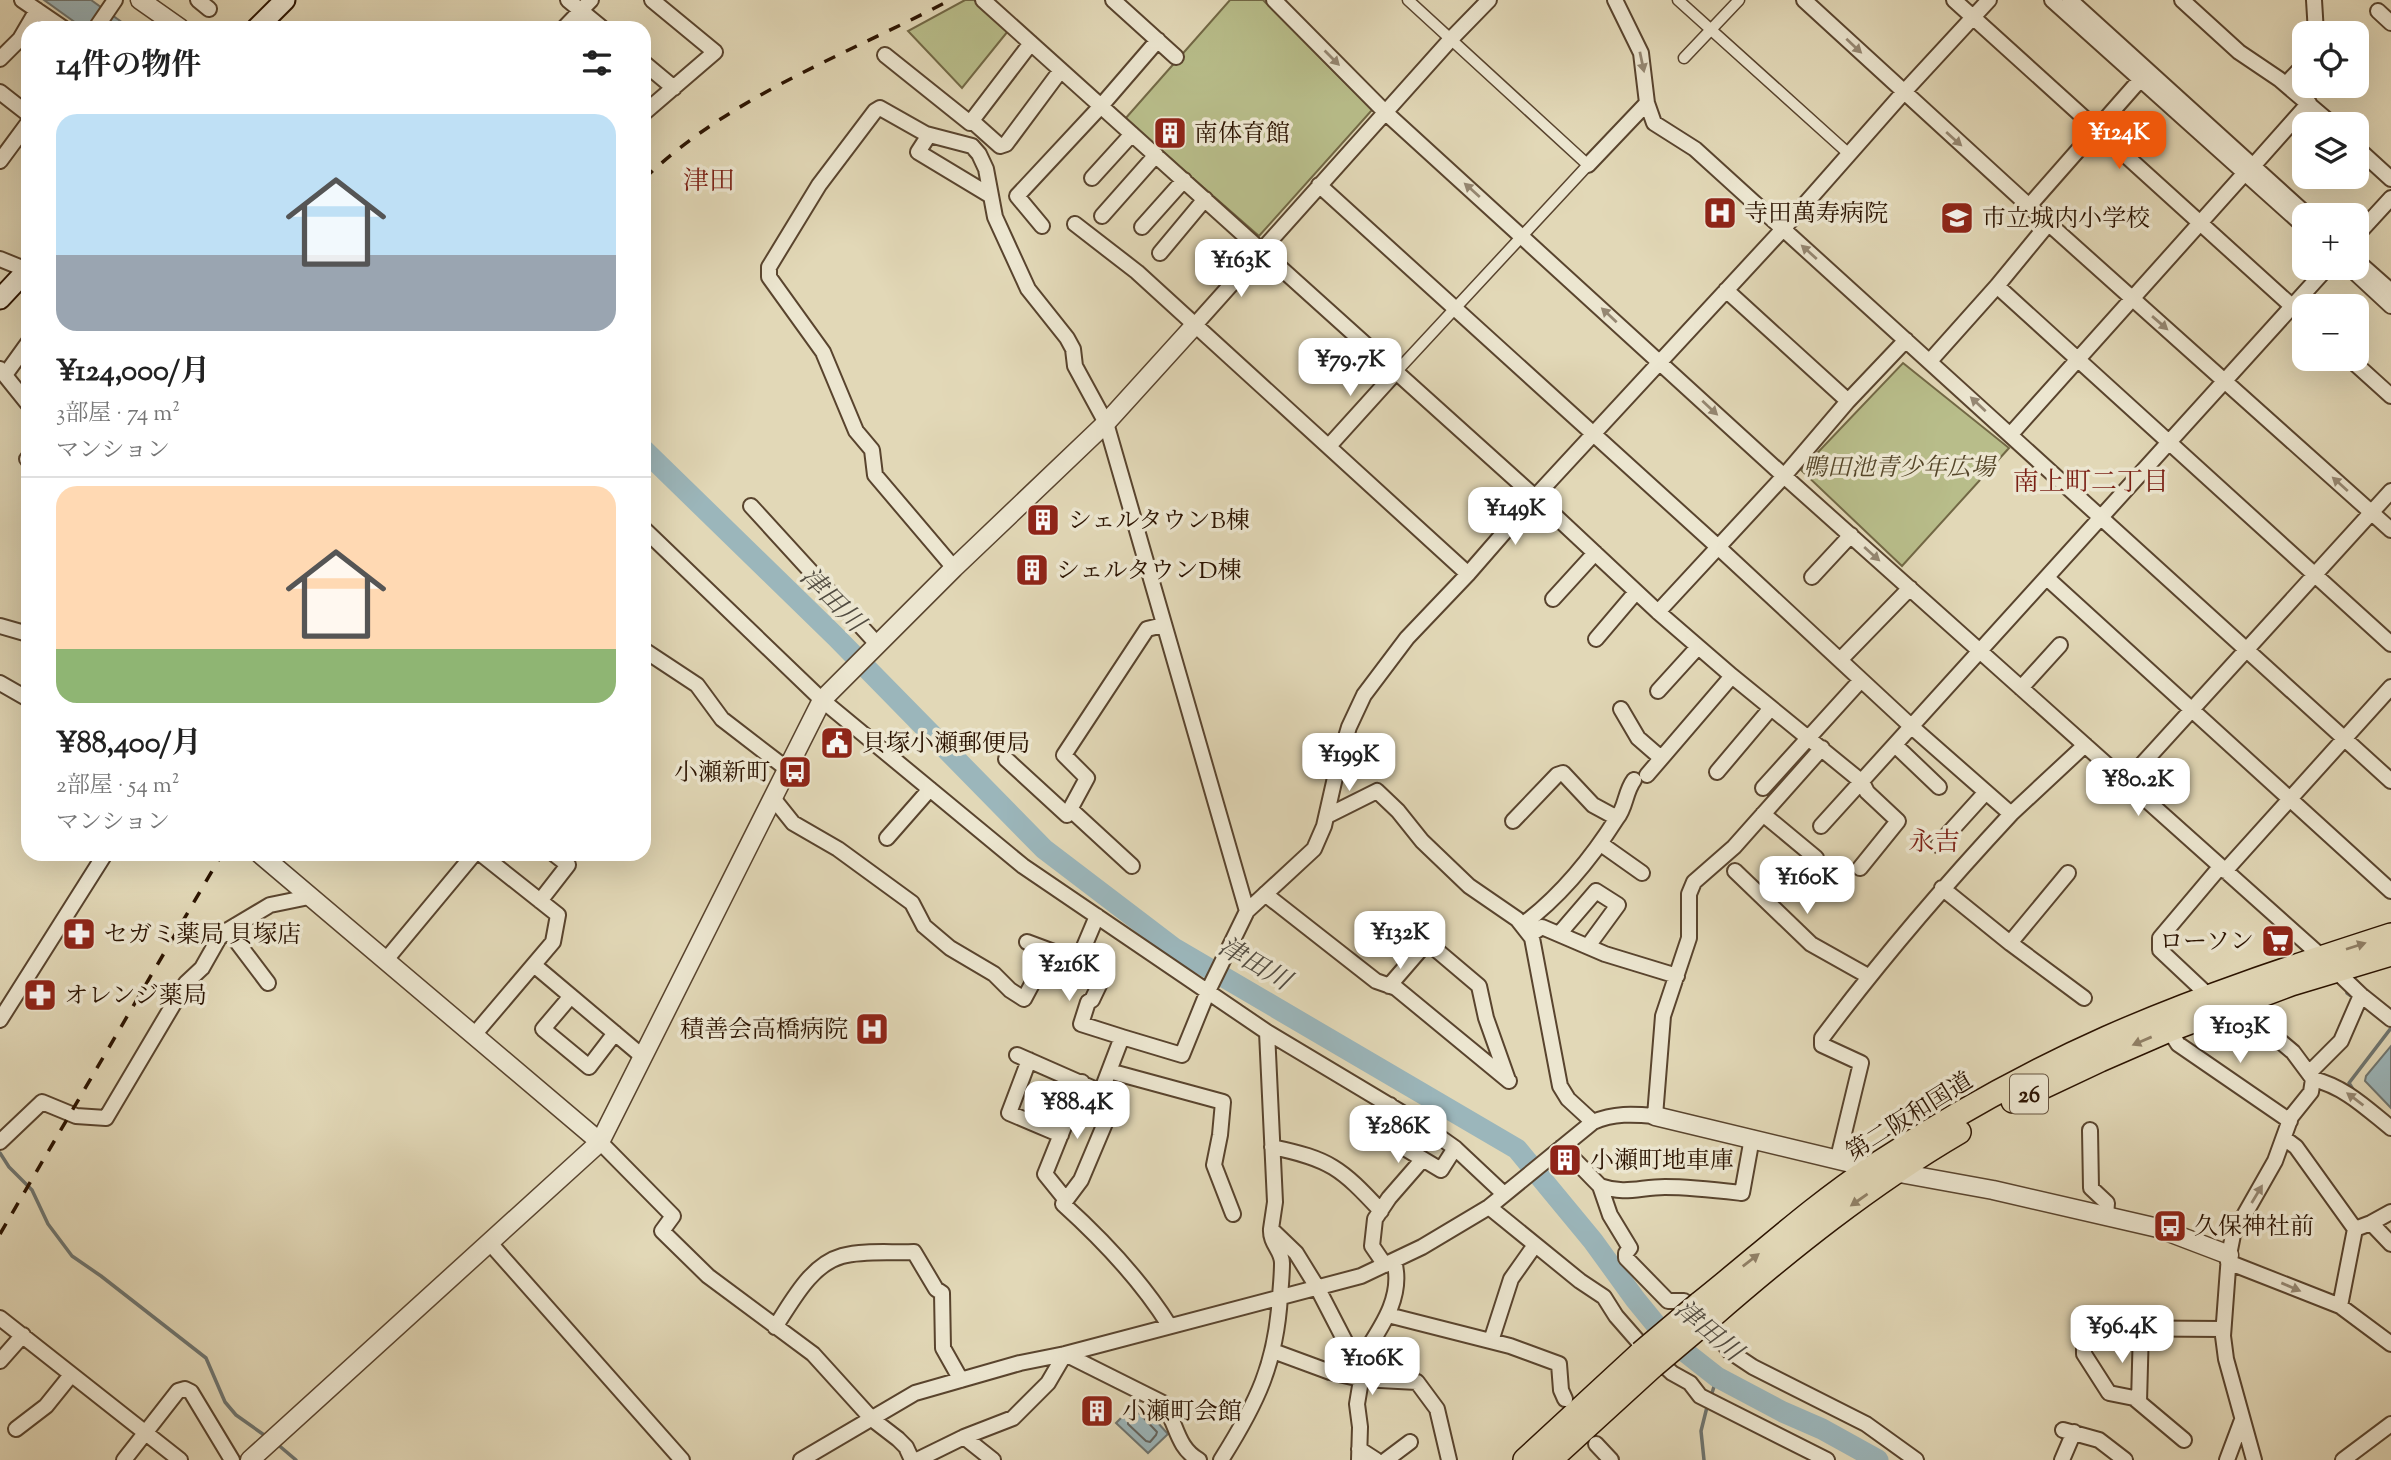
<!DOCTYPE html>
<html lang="ja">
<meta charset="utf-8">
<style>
:root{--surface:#fff;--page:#f2f2f2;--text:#222;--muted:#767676;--line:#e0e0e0;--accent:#ea580c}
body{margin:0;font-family:"Sorts Mill Goudy","Noto Serif JP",serif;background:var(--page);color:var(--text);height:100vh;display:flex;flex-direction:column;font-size:26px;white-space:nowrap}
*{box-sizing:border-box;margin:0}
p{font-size:23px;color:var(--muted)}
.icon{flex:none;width:38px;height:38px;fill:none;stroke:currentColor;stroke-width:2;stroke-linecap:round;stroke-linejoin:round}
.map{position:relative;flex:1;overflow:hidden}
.sheet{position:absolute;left:21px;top:21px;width:630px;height:840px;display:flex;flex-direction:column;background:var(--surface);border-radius:21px;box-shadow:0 7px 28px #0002}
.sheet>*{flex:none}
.tools{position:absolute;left:2292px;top:21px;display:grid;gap:14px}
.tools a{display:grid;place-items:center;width:77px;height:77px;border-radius:14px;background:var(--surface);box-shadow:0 7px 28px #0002;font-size:35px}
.price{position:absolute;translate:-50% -60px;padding:0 16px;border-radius:14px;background:#fff;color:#222;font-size:23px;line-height:46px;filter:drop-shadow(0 2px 4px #0008)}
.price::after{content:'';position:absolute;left:50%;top:42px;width:21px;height:16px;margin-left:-10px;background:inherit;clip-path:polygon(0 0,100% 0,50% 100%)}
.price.on{background:var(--accent);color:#fff}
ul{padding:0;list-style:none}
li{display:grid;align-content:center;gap:14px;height:371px;padding:0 35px}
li+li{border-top:2px solid var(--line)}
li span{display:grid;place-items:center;height:217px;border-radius:21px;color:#555}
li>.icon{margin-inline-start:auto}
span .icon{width:126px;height:126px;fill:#fffc;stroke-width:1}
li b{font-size:30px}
h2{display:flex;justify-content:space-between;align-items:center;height:84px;padding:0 35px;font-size:30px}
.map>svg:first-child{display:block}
.green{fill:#b8bd8a;stroke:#726845;stroke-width:2}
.water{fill:#9bb6bb;stroke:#6e7570;stroke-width:2}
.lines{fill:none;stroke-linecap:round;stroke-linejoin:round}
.shore{stroke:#63645e;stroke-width:2}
.stream{stroke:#6e7570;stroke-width:3.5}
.river{stroke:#9bb6bb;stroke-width:21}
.pedestrian-casing{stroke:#59442e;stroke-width:13}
.minor-casing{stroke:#59442e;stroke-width:18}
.tertiary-casing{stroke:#59442e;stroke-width:21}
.secondary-casing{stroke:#2b1300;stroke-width:23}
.trunk-casing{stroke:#2b1300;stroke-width:26}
.pedestrian{stroke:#ece6d0;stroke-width:10}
.minor{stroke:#ece6d0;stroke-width:14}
.tertiary{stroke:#ece6d0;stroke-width:18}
.secondary{stroke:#ece6d0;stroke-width:19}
.trunk{stroke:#e2d8b7;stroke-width:23}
.rail{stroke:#2b1300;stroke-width:3.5;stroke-dasharray:12 12;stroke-linecap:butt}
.trunk-bridge-casing{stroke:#2b1300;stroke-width:26;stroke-linecap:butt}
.trunk-bridge{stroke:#e2d8b7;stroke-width:23}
.oneway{fill:#958772}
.oneway2{fill:#907f65}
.labels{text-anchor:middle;stroke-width:7;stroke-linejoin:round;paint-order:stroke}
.shield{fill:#ece6d0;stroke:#65523e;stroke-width:2}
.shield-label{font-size:23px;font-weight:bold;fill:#2b1300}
.poi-label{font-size:24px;fill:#2b1300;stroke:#ece6d0;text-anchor:start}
.park-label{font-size:24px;font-style:italic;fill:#554629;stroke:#ece6d0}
.street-label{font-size:24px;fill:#2b1300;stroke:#ece6d0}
.neighbourhood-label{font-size:26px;fill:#7a1f14;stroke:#ece6d0}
.water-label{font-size:26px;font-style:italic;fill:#524c41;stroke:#ece6d0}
</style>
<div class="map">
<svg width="2391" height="1460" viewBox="0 0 2391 1460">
<rect width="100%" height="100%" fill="#e2d8b7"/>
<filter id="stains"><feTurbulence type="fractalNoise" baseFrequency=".00286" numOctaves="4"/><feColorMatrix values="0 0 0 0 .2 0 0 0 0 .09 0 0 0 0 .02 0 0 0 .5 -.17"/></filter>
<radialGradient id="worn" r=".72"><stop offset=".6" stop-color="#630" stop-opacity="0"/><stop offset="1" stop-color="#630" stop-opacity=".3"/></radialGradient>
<path class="green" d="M965,0H974L1008,31L962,88L908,31Z
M1230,0H1263L1372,110L1259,236L1125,119Z
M1903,363L2009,448L1902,566L1801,470Z"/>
<path class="water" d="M44,0H91L130,28H83Z
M2391,1046V1108L2365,1081L2366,1076Z
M1138,1401L1168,1434L1148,1453L1116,1423Z"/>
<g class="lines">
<path class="shore" d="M1136,1413L1140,1414L1157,1432L1156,1435L1150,1442L1146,1441L1128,1424V1421Z"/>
<path class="stream" d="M2347,993L2354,998
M2354,1091L2349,1083L2391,1028
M0,1153L9,1167L32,1190L48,1224L72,1256L101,1276L206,1358L225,1402L236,1415L267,1437
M1712,1393L1717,1377
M276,1443L296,1460
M1704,1460L1701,1431L1707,1407"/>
<path class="river" d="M644,450L835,636L1044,849L1174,948L1517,1149L1593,1241L1635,1299L1666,1337L1717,1377L1783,1412L1822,1429L1878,1460"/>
<defs>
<path id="pedestrian" d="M1678,0L1849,154
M1684,58L1739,0
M1396,372L1588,165L1408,0"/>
<path id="minor" d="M22,0L63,28
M198,0L209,9
M568,0L602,28
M983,0L1535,497L1658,612L1732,676L1862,782L1867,792L1898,821L1860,868
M1113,0L1176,57
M1274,0L1385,112L1784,476L2322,957
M1615,0L1641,53L1647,103L1654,123L1695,149L2391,781
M1804,0L2029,206L2391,530
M1954,0L2305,318
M2052,0L2305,227
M2070,0L2307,215
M2182,0L2239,52L2279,79L2332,124
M2314,0L2316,33
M2378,11L2391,23
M96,28L115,0
M564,28L591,0
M885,55L970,123L1031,43
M0,59L20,39L37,10
M644,63L674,88
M2286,84L2305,64
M0,92L28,114
M644,113L715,52L652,0
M972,121L1000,146L1006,144L1061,70
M929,135L918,152L991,196
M2357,148L2391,179
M0,161L28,123
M1588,165L1647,103
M2253,166L2309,103
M1092,178L1132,134
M1319,185L1718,547L1912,727L2011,814L2085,745
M2029,206L2146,73
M1102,216L1156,155
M1075,224L1137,272L1468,574
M1042,226L1017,196L1101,106L1158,40
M1142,227L1184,180
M2357,235L2391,198
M1160,253L1205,199
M0,259L27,270
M2357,261L2391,291
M2350,268L2391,306
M1997,286L2391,644
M1726,290L1848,401
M1194,326L1451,39L1489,0
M2350,359L2391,396
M1930,361L1997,286L2048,224
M0,369L28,404
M5,375L28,343
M2011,434L2252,165
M1329,446L1396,372
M27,459L28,458
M751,506L878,645
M644,529L822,700L1023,866L1267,1032L1424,1126L1455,1148L1504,1194
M954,568L875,475L872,450L856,431L823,352L769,277V267L819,185L875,111L880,108L926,134L972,146L979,154L986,169L995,217L1028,289L1067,338L1073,349L1075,366L1106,423L1247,911L1208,991L1182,1055L1122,1037L1101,1092
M1812,577L1851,535
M2047,578L2391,891
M1553,599L1595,553
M1658,612L1784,476L1848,401L1906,340
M0,626L28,634
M1596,639L1636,592
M644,650L697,685L722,719L787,769
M1840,660L1910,588
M0,683L28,699
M2021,688L2060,645
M1658,691L1698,647
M1621,709L1638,738L1661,758
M1895,745L1939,787
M1006,759L1067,815L1087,778L1064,755L1147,629L1163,625
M1717,772L1771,708
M1647,775L1732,676
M2125,783L2391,491
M1763,788L1861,680
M773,798L793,823L838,849L912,903L924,926L950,948L994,974L1010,990L1024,999L1032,984
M1070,809L1132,866
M1763,814L1816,858
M1327,816L1377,791L1398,811L1422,841L1469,886L1517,919L1532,938L1560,1086L1568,1099L1593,1122
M1617,818C1626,807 1625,792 1634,780
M1513,821L1557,775L1563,773L1593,805L1617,818C1591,859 1561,896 1522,925
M1821,826L2327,268
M887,838L930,789
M1601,844L1642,873
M1938,845L1986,792
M2220,867L2160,938V950L2210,997L2236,1004L2293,1052L2313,1079L2311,1092L2291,1117L2275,1161L2233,1235L2229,1255L2223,1336L2226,1359L2254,1460
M1735,871L1811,944L1868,976
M2225,871L2391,687
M1942,888L2010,943L2084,998
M1265,894L1376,981L1396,988L1509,1081
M540,901L568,865L554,854
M1247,911L1314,849L1324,826L1339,760L1349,727L1364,695L1407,638L1468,574L1535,497L1783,229L1903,93L1989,0
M228,930L268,983
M1559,934L1596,891L1618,905L1588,946
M1530,935L1542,927L1605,954L1677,976
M1027,942L1078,961L1102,979L1092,1000L1088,1002L1081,1024L1122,1037
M2010,943L2068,873
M385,961L474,854
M1078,961L1097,916
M534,965L642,1056
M2335,970L2361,995L2391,1019
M1389,986L1427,942L1479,986L1486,1018L1508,1080
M571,996L543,1029L589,1067L615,1033
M0,1020L105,854
M2169,1030L2178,1044L2290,1121
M1267,1032L1275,1202L1271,1229L1296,1253L1317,1287L1362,1374L1357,1404L1360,1427L1359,1460
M474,1035L553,942L558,915L481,854
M1017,1055L1101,1092L1111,1109L1081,1180L1063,1204C1104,1241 1140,1279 1169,1325
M1029,1060L1009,1113L1061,1135
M1109,1071L1223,1102L1220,1135L1214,1165L1233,1214
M2310,1072L2341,1041L2361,995
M2313,1079C2345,1087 2366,1108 2391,1128
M1390,1105L1376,1131L1441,1170L1455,1148
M2090,1130L2091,1188L2107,1203L2106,1216
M2284,1138L2296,1147L2355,1229
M0,1142L42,1102L76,1116L106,1118L186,983L202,968L219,938L228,930L270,905L309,897
M600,1142L673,1216L662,1231L708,1276L813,1354L872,1419L898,1439L906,1447L912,1460
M1272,1147C1330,1159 1341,1168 1381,1211
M1562,1147L1600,1186L1610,1215L1630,1248L1626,1253V1258L1668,1301H1684L1720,1338L1729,1351L1753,1367L1866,1424L1916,1460
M1838,1158L1861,1063L1822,1045V1038C1881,959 1944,886 2011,814
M1600,1186C1626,1195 1640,1187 1665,1187C1691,1187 1716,1190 1742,1193L1752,1138
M1066,1200L1045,1174L1082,1082
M1489,1207L1580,1281L1604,1297L1616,1316L1637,1340L1672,1373L1690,1383L1700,1396L1827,1460
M2371,1223L2391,1244
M489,1242L682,1460
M2228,1262L2340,1306L2391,1344
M1385,1265L1372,1246L1375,1219L1389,1198L1423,1159
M2340,1306L2355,1229L2371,1223L2391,1212
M1388,1315L1510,1346L1559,1364L1561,1390L1565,1399
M0,1318L180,1460
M775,1327C792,1302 810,1265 842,1256C864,1250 891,1253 914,1252L936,1289L942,1293L943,1348L961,1380
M1491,1341L1511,1279L1535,1245
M1273,1351L1330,1372L1361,1379L1417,1382L1437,1409L1449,1460
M1065,1354L1163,1403C1177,1423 1176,1447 1199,1460
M0,1361L23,1335
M1357,1365C1376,1334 1405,1300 1394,1261
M2139,1402L2141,1328
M16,1429L46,1406L71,1375
M2063,1430L2099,1440L2125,1460
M964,1437L993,1460
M2184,1440L2134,1398L2109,1393L2084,1354V1328L2223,1329
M1596,1444L1611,1460
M1359,1449L1376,1460
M124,1460L178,1391L185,1389L191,1392L232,1460
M801,1460L915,1393L1020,1363L1065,1354L1361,1276L1422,1247L1489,1207L1593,1122C1614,1113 1633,1114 1655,1116L1663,1016L1689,938V894L1694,882L1734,847L1822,748
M917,1460L964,1437L1013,1418L1048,1383L1065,1354
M1221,1460C1257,1403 1276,1364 1280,1296C1281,1285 1282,1274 1282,1263C1282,1250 1270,1244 1271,1229
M1386,1460L1410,1442
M2062,1460L2074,1432
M2227,1460L2242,1420
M2343,1460L2391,1424"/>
<path id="tertiary" d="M140,0L180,28
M260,854L600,1142
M1655,1116L1872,1168L1993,1190L2158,1228L2229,1255
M250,1460L600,1142L822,700L954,568L1106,423L1194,326"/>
<path id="secondary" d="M257,28L285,0
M0,299L28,269"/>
<path id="trunk" d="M2013,1101L2100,1060L2169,1030L2291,984L2391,954
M1699,1304C1757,1258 1812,1207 1874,1166C1948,1118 2026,1074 2107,1038C2199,997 2295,966 2391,935
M1711,1317C1788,1250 1870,1184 1959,1132
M1525,1460L1641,1353
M1550,1460L1653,1366"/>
</defs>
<use href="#pedestrian" class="pedestrian-casing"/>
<use href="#minor" class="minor-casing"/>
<use href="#tertiary" class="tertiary-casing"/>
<use href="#secondary" class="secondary-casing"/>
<use href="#trunk" class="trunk-casing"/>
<use href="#pedestrian" class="pedestrian"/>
<use href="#minor" class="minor"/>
<use href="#tertiary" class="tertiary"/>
<use href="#secondary" class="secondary"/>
<use href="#trunk" class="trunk"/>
<path class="rail" d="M644,179C730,96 846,55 950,0
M0,1234L222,854"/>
<defs>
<path id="trunk-bridge" d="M1641,1353L1699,1304
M1653,1366L1711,1317"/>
</defs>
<use href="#trunk-bridge" class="trunk-bridge-casing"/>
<use href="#trunk-bridge" class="trunk-bridge"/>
</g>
<defs><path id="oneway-solid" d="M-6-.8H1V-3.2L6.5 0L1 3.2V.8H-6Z" transform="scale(1.75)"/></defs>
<g class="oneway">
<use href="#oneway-solid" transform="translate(1854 46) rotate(43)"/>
<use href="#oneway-solid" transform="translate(1332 58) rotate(45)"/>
<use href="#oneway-solid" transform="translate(1642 62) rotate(78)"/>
<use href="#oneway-solid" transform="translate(1954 139) rotate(42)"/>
<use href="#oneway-solid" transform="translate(1472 190) rotate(-138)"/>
<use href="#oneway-solid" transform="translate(1809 252) rotate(-138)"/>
<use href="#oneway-solid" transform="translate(1609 315) rotate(-137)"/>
<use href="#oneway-solid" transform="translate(2160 323) rotate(41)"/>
<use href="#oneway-solid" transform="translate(1978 404) rotate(-137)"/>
<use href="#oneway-solid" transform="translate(1710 408) rotate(43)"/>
<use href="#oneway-solid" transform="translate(2340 484) rotate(-138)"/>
<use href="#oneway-solid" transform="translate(1872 554) rotate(42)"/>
<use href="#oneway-solid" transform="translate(2355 1099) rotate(-143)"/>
<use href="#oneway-solid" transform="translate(2257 1194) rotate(-59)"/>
<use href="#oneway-solid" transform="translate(2291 1287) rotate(23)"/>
</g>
<g class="oneway2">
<use href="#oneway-solid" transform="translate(2356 946) rotate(-18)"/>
<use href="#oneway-solid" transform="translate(2142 1041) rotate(157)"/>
<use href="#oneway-solid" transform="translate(1859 1200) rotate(145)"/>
<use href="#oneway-solid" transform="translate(1751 1260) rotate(-38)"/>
</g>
<defs>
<symbol id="building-square" viewBox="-11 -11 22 22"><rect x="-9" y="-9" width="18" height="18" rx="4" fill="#8f2418" stroke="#ece6d0"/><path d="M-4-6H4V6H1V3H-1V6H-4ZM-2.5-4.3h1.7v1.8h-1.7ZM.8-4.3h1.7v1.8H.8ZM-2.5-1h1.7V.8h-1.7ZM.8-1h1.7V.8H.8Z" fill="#fff"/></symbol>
<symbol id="hospital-square" viewBox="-11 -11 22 22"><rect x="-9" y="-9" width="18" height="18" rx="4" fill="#8f2418" stroke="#ece6d0"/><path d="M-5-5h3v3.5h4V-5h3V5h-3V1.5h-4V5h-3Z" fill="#fff"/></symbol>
<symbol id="school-square" viewBox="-11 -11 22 22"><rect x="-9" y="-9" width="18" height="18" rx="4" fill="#8f2418" stroke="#ece6d0"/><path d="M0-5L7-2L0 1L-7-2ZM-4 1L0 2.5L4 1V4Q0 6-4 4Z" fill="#fff"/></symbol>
<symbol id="civic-square" viewBox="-11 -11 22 22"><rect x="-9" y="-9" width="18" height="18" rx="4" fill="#8f2418" stroke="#ece6d0"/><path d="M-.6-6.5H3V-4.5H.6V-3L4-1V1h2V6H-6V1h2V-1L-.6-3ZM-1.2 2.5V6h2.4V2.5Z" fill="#fff"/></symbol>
<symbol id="bus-square" viewBox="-11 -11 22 22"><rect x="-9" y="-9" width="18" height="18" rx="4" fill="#8f2418" stroke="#ece6d0"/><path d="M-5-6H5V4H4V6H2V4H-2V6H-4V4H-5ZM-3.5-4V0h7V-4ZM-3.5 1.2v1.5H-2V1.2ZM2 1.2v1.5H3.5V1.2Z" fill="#fff"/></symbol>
<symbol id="pharmacy-square" viewBox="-11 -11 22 22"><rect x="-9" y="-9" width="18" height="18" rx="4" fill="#8f2418" stroke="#ece6d0"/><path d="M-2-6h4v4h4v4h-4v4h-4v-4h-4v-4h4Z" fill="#fff"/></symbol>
<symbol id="supermarket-square" viewBox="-11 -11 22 22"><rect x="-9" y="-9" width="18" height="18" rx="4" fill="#8f2418" stroke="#ece6d0"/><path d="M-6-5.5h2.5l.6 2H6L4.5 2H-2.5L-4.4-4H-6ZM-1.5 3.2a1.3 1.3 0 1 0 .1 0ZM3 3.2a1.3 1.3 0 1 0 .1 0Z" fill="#fff"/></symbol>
</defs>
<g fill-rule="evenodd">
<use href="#building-square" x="1151" y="114" width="38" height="38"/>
<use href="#hospital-square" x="1701" y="194" width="38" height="38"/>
<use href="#school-square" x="1938" y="199" width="38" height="38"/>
<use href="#building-square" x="1024" y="501" width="38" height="38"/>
<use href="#building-square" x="1013" y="551" width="38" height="38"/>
<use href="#civic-square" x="818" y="724" width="38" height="38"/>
<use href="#bus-square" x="776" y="753" width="38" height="38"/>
<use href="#pharmacy-square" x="60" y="915" width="38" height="38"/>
<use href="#supermarket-square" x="2259" y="922" width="38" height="38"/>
<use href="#pharmacy-square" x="21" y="976" width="38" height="38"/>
<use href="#hospital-square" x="853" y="1010" width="38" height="38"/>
<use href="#building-square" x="1546" y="1141" width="38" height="38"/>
<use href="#bus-square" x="2151" y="1207" width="38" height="38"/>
<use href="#building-square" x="1078" y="1392" width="38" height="38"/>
</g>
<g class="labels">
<rect class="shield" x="2010" y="1074.5" width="38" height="39" rx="5"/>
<g class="shield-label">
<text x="2029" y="1102">26</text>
</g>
<g class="poi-label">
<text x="1194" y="141">南体育館</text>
<text x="1744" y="221">寺田萬寿病院</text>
<text x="1982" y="226">市立城内小学校</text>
<text x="1068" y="528">シェルタウンB棟</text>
<text x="1056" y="578">シェルタウンD棟</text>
<text x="862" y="751">貝塚小瀬郵便局</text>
<text x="770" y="780" text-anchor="end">小瀬新町</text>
<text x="104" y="942">セガミ薬局 貝塚店</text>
<text x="2254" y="949" text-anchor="end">ローソン</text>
<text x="64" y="1003">オレンジ薬局</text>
<text x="848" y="1037" text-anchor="end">積善会高橋病院</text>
<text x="1590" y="1168">小瀬町地車庫</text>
<text x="2194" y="1234">久保神社前</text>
<text x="1122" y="1419">小瀬町会館</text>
</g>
<g class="park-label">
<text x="1899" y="475">鴨田池青少年広場</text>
</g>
<g class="street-label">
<text transform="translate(1909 1116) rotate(-32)" y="8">第二阪和国道</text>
</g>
<g class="neighbourhood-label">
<text x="709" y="189">津田</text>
<text x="2091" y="490">南上町二丁目</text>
<text x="1934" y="850">永吉</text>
</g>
<g class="water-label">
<text transform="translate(833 599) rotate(45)" y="9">津田川</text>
<text transform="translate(1255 963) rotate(30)" y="9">津田川</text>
<text transform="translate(1709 1330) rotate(40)" y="9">津田川</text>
</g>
</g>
<rect width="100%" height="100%" filter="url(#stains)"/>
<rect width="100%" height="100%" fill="url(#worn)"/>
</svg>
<div class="tools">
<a><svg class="icon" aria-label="locate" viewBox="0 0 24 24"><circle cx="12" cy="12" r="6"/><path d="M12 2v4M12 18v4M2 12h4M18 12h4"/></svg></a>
<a><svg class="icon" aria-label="layers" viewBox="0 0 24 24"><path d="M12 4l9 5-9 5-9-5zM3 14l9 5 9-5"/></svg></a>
<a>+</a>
<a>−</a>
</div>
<b class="price on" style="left:2119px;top:171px">¥124K</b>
<b class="price" style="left:1241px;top:299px">¥163K</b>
<b class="price" style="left:1350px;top:398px">¥79.7K</b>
<b class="price" style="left:1515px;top:547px">¥149K</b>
<b class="price" style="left:1349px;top:793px">¥199K</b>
<b class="price" style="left:2138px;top:818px">¥80.2K</b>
<b class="price" style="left:1807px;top:916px">¥160K</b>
<b class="price" style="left:1400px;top:971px">¥132K</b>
<b class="price" style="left:1069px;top:1003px">¥216K</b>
<b class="price" style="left:2240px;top:1065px">¥103K</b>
<b class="price" style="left:1077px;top:1141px">¥88.4K</b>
<b class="price" style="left:1398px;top:1165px">¥286K</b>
<b class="price" style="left:2122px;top:1365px">¥96.4K</b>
<b class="price" style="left:1372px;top:1397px">¥106K</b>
<section class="sheet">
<h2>14件の物件<svg class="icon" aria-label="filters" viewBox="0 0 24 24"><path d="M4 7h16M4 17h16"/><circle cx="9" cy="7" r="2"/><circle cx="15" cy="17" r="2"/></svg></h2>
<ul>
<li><span style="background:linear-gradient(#bfe0f5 65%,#9aa5b1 0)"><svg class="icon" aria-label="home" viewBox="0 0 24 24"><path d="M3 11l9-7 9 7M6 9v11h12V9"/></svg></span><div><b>¥124,000/月</b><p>3部屋 · 74 m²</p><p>マンション</p></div></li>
<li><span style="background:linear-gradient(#ffd9b3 75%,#8fb573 0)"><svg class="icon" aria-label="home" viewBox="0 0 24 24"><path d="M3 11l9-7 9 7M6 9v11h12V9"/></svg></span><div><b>¥88,400/月</b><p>2部屋 · 54 m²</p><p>マンション</p></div></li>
</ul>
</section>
</div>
